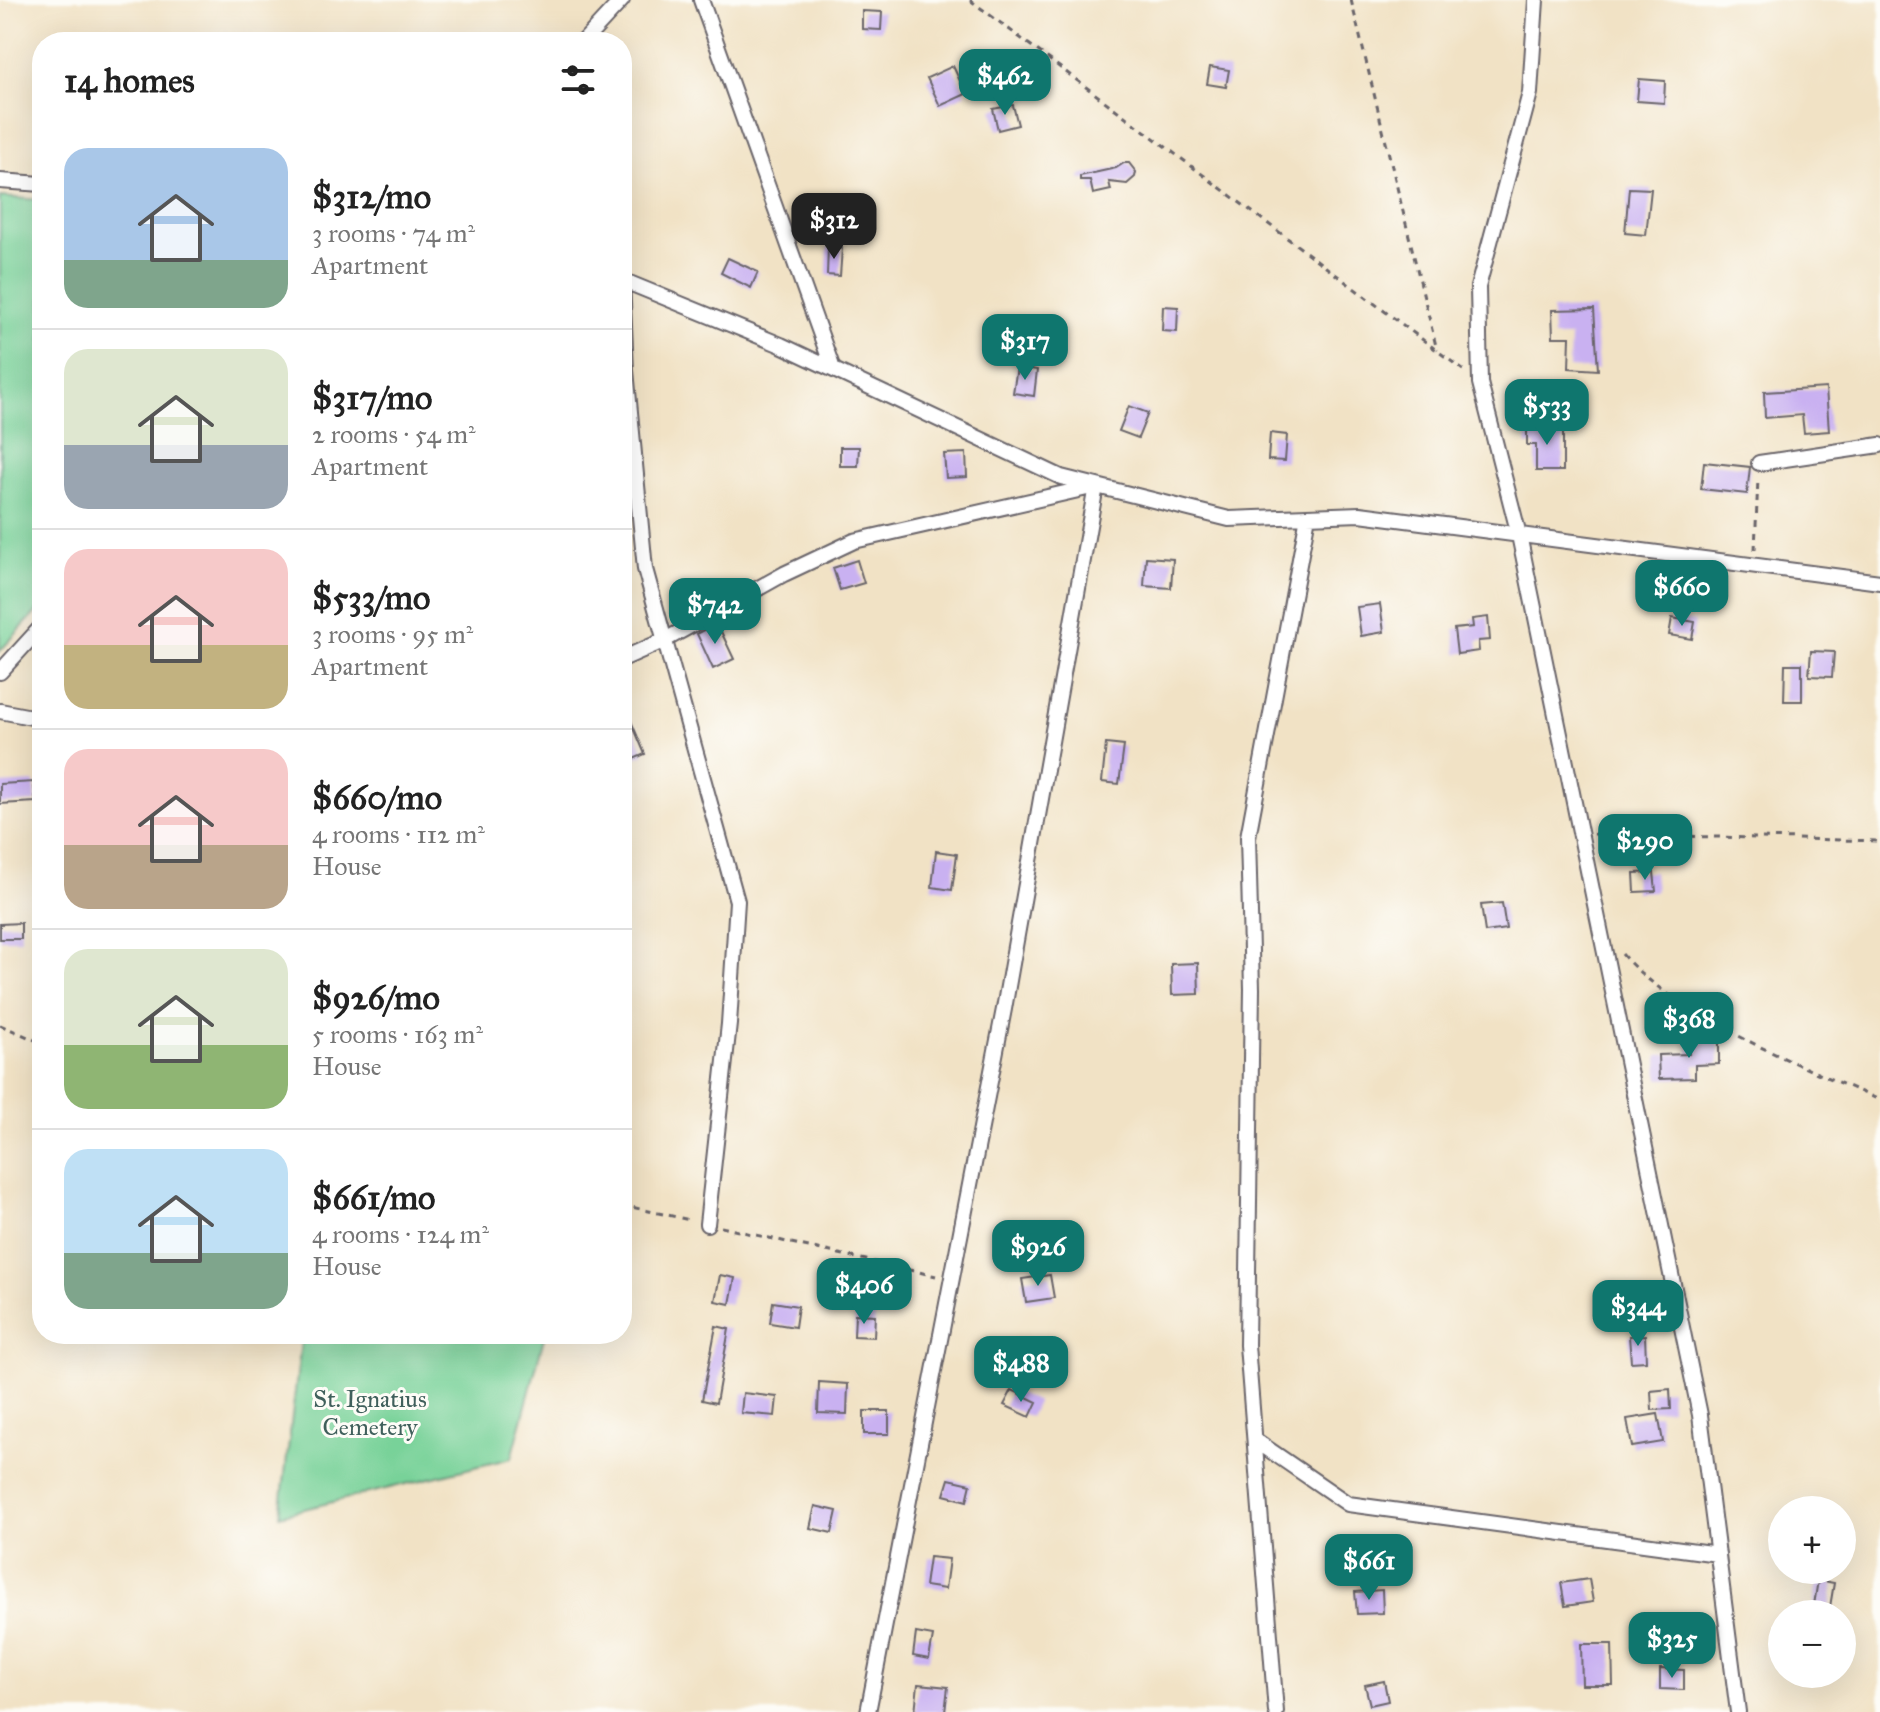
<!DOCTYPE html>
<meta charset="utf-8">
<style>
:root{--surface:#fff;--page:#f2f2f2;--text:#222;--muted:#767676;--line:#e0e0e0;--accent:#0f766e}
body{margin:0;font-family:"IM FELL Great Primer",serif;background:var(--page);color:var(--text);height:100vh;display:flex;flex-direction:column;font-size:30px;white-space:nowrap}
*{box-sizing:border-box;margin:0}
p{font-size:26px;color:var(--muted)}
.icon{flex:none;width:44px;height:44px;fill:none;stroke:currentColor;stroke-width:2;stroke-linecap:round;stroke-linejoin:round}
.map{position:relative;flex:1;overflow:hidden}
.sheet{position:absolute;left:32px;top:32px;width:600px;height:1312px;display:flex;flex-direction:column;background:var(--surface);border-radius:32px;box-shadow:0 8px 32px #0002}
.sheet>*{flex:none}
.fabs{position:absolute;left:1768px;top:1496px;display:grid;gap:16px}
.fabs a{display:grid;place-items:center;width:88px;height:88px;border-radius:50%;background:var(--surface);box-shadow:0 8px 32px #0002;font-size:40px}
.price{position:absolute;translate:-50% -68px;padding:0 18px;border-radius:16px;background:var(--accent);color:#fff;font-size:26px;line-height:52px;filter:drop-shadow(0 2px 4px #0008)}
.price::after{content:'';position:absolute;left:50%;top:48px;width:24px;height:18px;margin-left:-12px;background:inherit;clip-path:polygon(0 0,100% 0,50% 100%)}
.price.selected{background:#222;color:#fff}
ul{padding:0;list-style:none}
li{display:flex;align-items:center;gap:24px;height:200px;padding:0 32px}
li+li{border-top:2px solid var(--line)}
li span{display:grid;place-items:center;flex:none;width:224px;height:160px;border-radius:24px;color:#555}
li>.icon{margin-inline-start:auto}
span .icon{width:96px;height:96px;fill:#fffc;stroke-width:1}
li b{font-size:34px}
h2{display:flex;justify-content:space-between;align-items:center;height:96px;padding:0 32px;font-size:34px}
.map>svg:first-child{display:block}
.green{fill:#78d299;stroke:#4d7a6a;stroke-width:2}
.building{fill:#c9b1f1}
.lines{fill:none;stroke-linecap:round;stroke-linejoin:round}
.minor-casing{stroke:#6a656b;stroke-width:18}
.path{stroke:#6a656b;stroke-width:3;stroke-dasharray:6 6;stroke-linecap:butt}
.minor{stroke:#fff;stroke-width:14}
.labels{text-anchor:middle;stroke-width:6;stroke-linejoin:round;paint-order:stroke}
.park-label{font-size:24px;fill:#40605c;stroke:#fdfcf7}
</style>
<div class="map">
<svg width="1880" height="1712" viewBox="0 0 1880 1712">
<rect width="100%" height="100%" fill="#fdfcf7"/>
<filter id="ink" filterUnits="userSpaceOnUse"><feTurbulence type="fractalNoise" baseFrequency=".0125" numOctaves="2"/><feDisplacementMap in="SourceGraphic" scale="16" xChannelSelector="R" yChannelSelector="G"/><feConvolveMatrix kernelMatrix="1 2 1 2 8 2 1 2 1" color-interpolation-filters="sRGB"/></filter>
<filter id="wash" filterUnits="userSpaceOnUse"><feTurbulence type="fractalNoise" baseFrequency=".006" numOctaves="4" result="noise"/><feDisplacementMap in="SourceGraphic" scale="32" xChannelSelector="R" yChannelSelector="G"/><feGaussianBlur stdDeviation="1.8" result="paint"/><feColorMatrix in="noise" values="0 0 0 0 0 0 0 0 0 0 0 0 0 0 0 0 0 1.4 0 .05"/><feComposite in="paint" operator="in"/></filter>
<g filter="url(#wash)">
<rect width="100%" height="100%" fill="#f1e2c5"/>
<path class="green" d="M0,197L42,200V606L0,651Z
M302,1334H545L512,1458L280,1515Z"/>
<g id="blocks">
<path class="building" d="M862,11L882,12L881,30L862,29Z
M953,66L966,94L940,106L927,78Z
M1210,67L1229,70L1226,87L1207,84Z
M1639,79L1665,81L1664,103L1637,101Z
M1013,105L1018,125L998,130L993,109Z
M1124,163H1129L1136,172L1135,177L1127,184L1109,182L1111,190L1093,194L1090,180H1080V176L1116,168Z
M1629,188L1651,189L1646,235L1625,233Z
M828,247L842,248L840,276L827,275Z
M728,258L758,272L751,288L721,273Z
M1163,306L1178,307L1177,332L1162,331Z
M1594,309L1598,370L1569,368L1570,337H1553L1552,310Z
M1017,367L1037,370L1034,396L1013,393Z
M1826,388L1829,431L1804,433L1802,415L1765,418L1764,392Z
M1129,406L1148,413L1138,438L1119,431Z
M1527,426H1563V471H1536V445H1527Z
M1270,433L1287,435L1285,461L1268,460Z
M840,447H859L858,466H840Z
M966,453L967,477L946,478L944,454Z
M1704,462L1750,467L1747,494L1701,489Z
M1146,557L1173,559L1171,588L1144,586Z
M857,560L864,583L840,590L833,568Z
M1380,604L1384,632L1361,636L1357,607Z
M1488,617L1490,640L1478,641L1479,651L1457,654L1454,629L1473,627L1472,619Z
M1672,618L1695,622L1692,639L1669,635Z
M717,623L734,659L713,669L697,634Z
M1811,651L1834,652L1832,677L1809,676Z
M1785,664H1802V701H1784Z
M622,700L645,754L622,764Z
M1106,744L1124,746L1119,784L1102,782Z
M34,782L36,802L0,804V784Z
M936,851L957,854L952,890L932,887Z
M1654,872L1656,891L1635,892L1634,873Z
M1502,903L1506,929L1485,932L1481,905Z
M21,923V939H0V924Z
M1198,963L1199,994L1172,995L1171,964Z
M1688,1041H1719V1064L1695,1065V1078L1659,1079L1658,1055L1689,1054Z
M720,1275L735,1278L730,1304L715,1301Z
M1050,1275L1054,1298L1026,1302L1022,1279Z
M773,1302L798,1306L795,1327L770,1323Z
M855,1314L875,1315L874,1337L854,1336Z
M716,1326L729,1329L716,1403L702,1400Z
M1645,1335L1646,1361L1631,1362L1629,1336Z
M819,1382L848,1384L847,1414L818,1413Z
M1670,1389L1671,1409L1652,1410L1651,1391Z
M1012,1390L1037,1402L1030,1417L1004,1405Z
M743,1393L777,1397L775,1416L741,1413Z
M864,1411H889V1434H864Z
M1658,1414L1663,1442L1632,1447L1627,1419Z
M949,1479L971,1484L967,1501L944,1495Z
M815,1506L837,1511L832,1533L810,1528Z
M929,1557L949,1559L945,1589L925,1586Z
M1589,1579L1593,1602L1565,1606L1561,1583Z
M1818,1580L1834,1583L1830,1607L1814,1605Z
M1382,1590L1383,1613L1357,1614L1355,1592Z
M916,1633L933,1636L929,1659L913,1656Z
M1581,1644H1612L1613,1685H1582Z
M1660,1669L1684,1670V1690L1660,1689Z
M1384,1681L1388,1701L1370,1705L1365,1685Z
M918,1684L948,1687L945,1712H915Z"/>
</g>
</g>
<g filter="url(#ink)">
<use href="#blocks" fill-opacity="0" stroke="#6a656b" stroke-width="2"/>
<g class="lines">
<defs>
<path id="minor" d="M701,0L833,369
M1536,0L1530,93L1478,287L1480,383L1519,535L1700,1415L1738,1712
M583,42L622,0
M0,181L42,184
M622,280L781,345L1061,477L1229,519L1360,514L1880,582
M622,280L626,370L645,569L737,901L729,1024L707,1224
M1759,463L1880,445
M622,659L665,640L784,574L854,541L1096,486L1004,1009L868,1712
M0,672L42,626
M0,711L42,719
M1255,1440L1348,1504L1718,1554
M1276,1712L1247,1345L1252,989L1248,837L1308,516"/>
</defs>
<use href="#minor" class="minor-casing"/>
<path class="path" d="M970,0L1463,370
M1351,0L1437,350
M1755,550L1758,478
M1594,834L1880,841
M1622,954C1674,1015 1805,1068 1880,1100
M0,1025L42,1043
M622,1205L690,1220
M721,1227L936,1276"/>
<use href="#minor" class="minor"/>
</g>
</g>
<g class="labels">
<g class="park-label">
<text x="370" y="1407">St. Ignatius<tspan x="370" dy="28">Cemetery</tspan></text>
</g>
</g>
</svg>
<div class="fabs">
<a>+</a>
<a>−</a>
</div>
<b class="price" style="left:1005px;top:117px">$462</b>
<b class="price selected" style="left:834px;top:261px">$312</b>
<b class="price" style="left:1025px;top:382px">$317</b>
<b class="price" style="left:1547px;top:447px">$533</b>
<b class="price" style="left:1682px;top:628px">$660</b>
<b class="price" style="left:715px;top:646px">$742</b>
<b class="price" style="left:1645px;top:882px">$290</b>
<b class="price" style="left:1689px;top:1060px">$368</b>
<b class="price" style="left:1038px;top:1288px">$926</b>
<b class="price" style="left:864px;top:1326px">$406</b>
<b class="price" style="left:1638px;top:1348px">$344</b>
<b class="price" style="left:1021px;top:1404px">$488</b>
<b class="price" style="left:1369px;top:1602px">$661</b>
<b class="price" style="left:1672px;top:1680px">$325</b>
<section class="sheet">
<h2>14 homes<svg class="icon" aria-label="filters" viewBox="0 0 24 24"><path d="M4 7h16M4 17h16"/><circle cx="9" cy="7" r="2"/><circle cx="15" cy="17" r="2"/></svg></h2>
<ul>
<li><span style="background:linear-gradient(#a9c7e8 70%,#7fa58c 0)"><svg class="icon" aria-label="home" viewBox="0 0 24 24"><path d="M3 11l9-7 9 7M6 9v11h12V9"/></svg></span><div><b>$312/mo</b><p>3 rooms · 74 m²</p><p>Apartment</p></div></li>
<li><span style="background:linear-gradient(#dfe7d0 60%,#9aa5b1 0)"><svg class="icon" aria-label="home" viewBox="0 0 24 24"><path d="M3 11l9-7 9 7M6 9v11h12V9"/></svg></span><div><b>$317/mo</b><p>2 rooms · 54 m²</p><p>Apartment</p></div></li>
<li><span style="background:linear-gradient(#f6c9c9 60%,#c2b280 0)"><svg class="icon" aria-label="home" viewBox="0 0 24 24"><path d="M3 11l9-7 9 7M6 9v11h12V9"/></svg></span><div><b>$533/mo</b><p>3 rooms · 95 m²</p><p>Apartment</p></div></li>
<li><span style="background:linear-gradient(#f6c9c9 60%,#b9a48a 0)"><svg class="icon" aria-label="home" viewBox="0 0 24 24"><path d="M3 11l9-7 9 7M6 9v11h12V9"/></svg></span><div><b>$660/mo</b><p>4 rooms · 112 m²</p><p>House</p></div></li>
<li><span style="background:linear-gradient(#dfe7d0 60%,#8fb573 0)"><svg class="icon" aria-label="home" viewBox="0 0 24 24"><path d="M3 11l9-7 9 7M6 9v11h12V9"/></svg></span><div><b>$926/mo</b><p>5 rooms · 163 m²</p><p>House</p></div></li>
<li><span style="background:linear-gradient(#bfe0f5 65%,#7fa58c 0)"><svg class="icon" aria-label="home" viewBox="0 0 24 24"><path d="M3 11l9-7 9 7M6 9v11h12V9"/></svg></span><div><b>$661/mo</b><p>4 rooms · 124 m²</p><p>House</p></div></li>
</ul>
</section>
</div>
